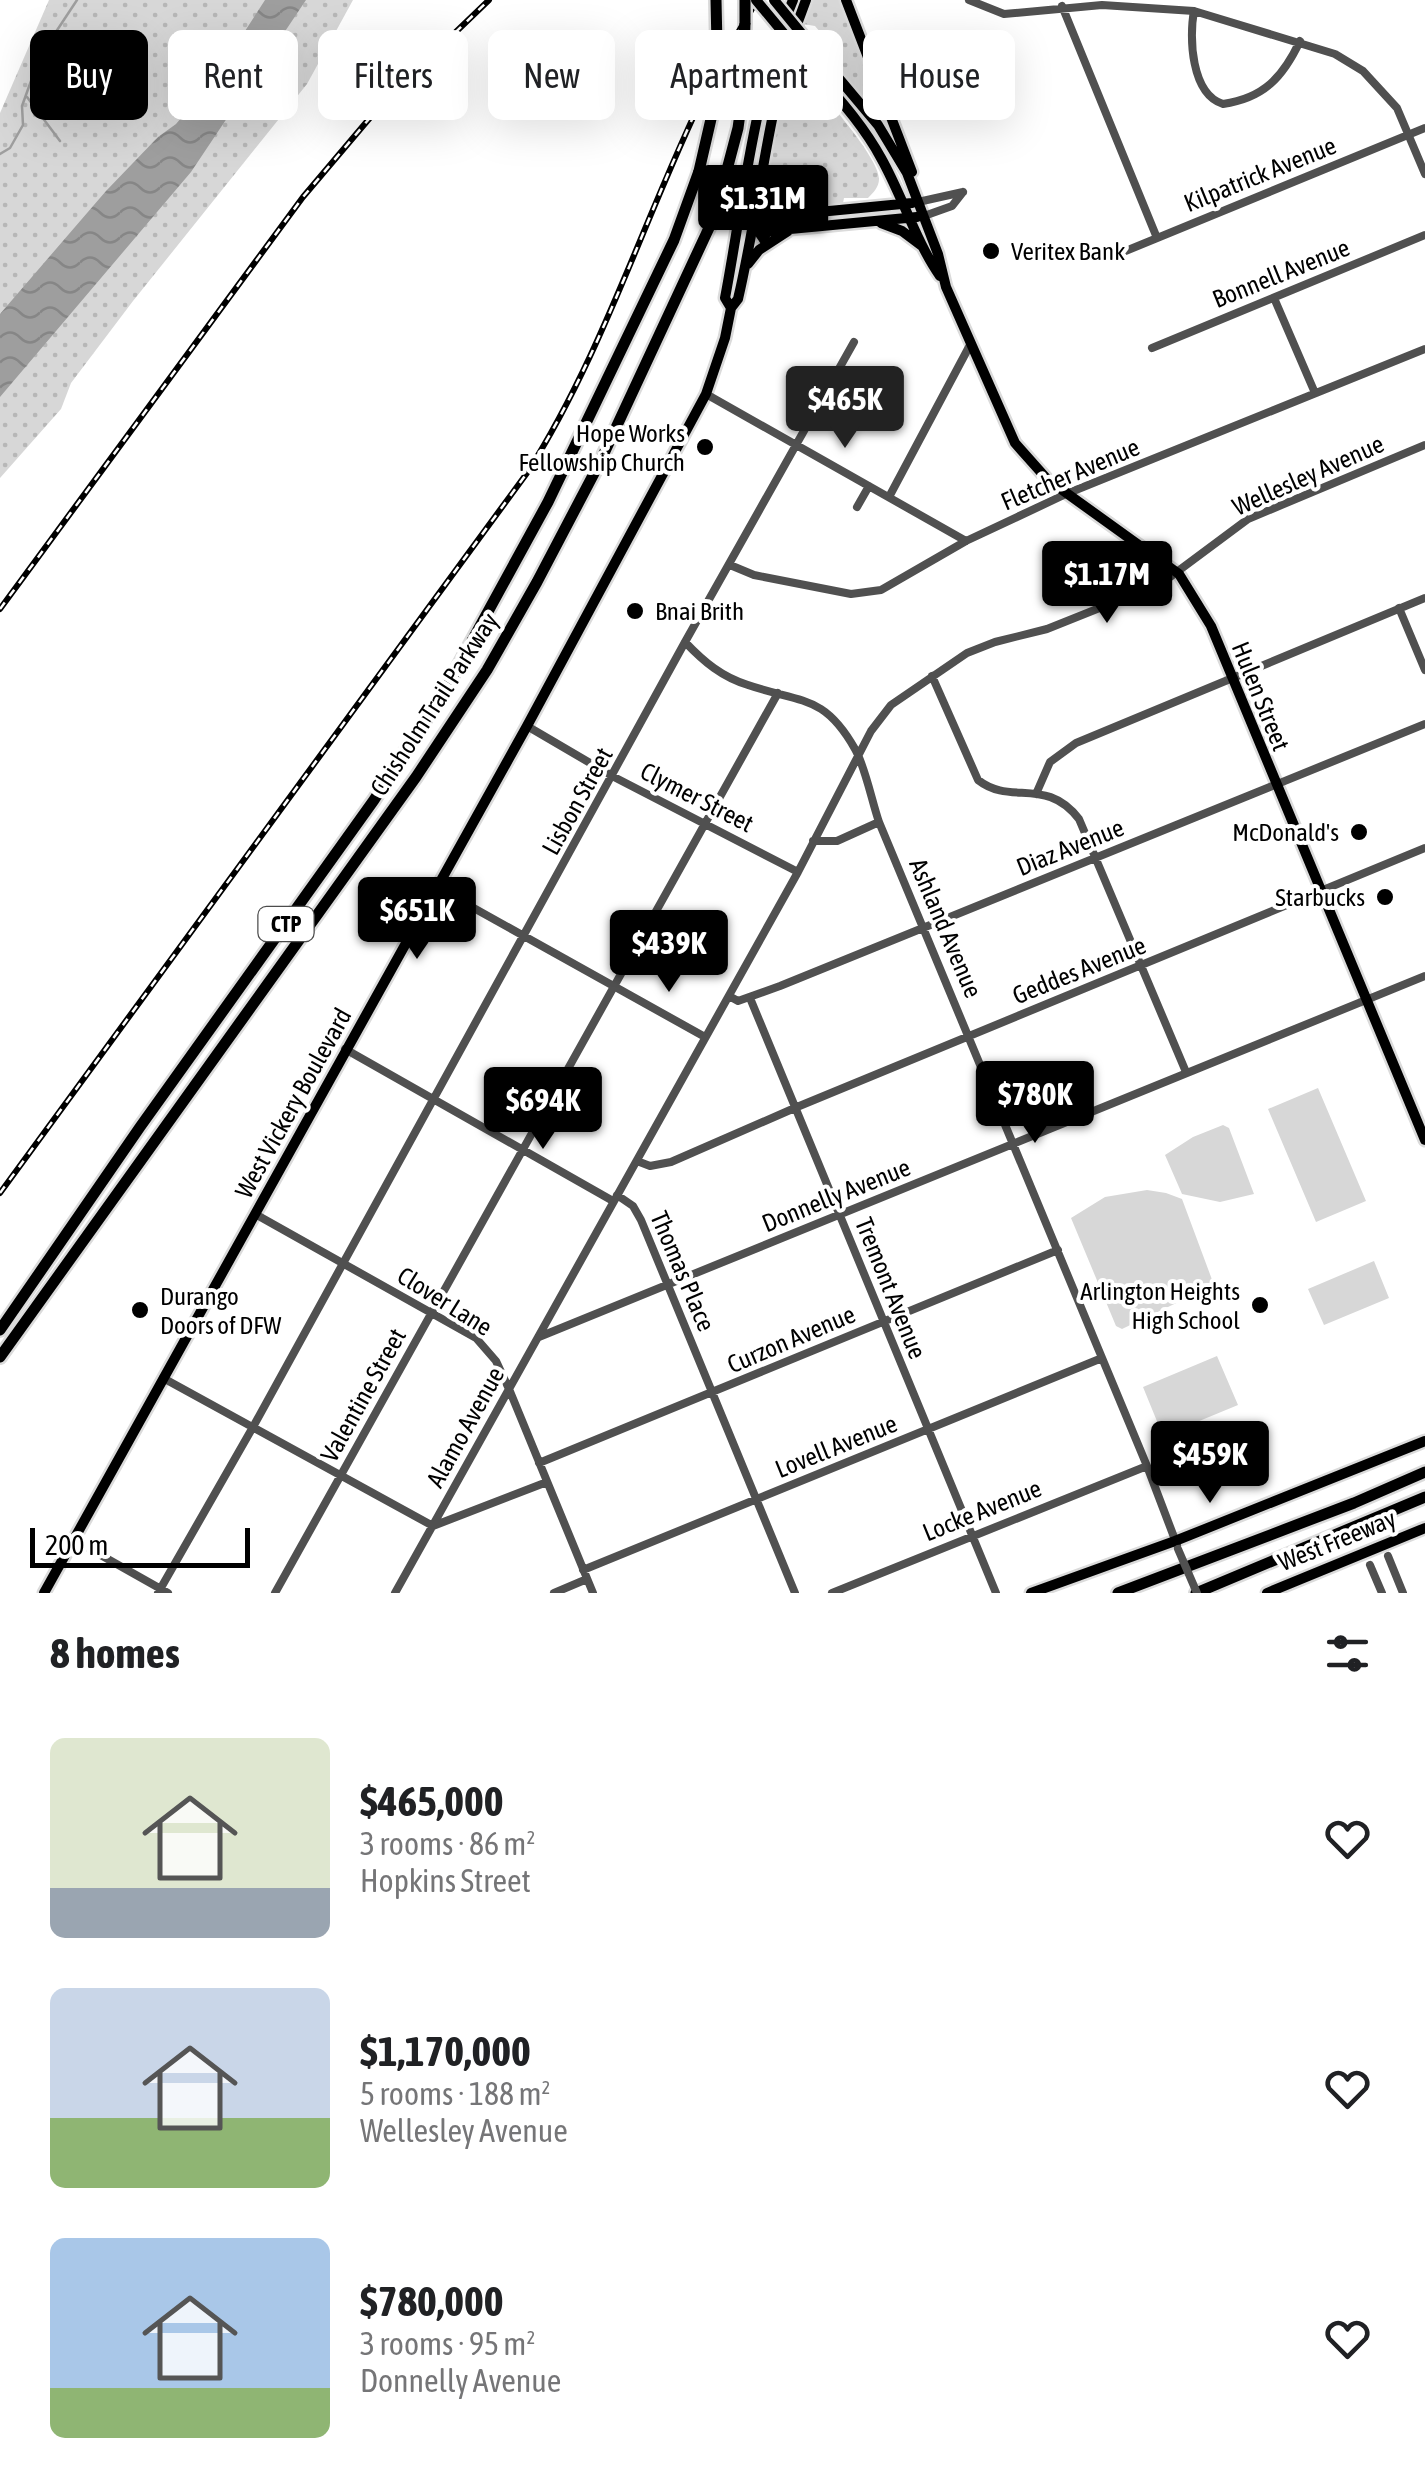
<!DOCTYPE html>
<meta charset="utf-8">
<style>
:root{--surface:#fff;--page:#f2f2f2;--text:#202124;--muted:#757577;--accent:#000}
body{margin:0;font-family:"Asap Condensed",sans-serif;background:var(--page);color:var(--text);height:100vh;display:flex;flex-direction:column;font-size:38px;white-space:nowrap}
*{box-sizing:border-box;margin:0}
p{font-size:32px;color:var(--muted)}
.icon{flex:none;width:55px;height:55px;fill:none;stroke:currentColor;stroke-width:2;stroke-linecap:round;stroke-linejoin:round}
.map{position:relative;height:1593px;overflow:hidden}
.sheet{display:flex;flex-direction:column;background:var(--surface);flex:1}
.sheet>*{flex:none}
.banner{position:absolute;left:30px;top:30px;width:1365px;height:90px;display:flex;gap:20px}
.scale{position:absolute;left:30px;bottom:25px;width:220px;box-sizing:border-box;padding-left:10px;border:5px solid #000;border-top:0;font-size:28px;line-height:35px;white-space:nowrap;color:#000;-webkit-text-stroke:8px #fff;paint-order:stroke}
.price{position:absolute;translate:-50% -85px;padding:0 22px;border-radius:10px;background:var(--accent);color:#fff;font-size:32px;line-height:65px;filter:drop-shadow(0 2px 5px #0008)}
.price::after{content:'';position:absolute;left:50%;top:60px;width:30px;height:22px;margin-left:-15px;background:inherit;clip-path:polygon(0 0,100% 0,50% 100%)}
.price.current{background:#222;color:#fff}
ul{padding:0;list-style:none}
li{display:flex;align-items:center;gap:30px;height:250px;padding:0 50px}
li span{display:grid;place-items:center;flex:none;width:280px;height:200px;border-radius:15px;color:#555}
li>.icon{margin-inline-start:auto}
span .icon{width:120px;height:120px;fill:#fffc;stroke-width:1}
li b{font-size:42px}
h2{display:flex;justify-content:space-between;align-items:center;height:120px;padding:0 50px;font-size:42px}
.chip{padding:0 35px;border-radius:15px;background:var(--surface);box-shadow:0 10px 40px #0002;font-size:35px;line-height:90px}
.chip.current{background:var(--accent);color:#fff}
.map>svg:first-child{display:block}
.green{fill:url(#green-dots)}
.pitch{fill:#d7d7d7}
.water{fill:url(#water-waves)}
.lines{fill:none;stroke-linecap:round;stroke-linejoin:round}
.stream{stroke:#9e9e9e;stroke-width:2.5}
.major-casing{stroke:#dbdbdb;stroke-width:15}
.highway-casing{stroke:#dbdbdb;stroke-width:16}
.minor{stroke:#505050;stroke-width:8}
.major{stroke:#000;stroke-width:10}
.highway{stroke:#000;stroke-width:11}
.rail-casing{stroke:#000;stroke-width:6}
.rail{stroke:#fff;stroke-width:2.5;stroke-dasharray:8;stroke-linecap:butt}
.major-bridge-casing{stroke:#dbdbdb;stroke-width:15;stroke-linecap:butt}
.highway-bridge-casing{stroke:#dbdbdb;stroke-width:16;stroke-linecap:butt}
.minor-bridge{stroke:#505050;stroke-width:8}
.major-bridge{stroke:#000;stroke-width:10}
.highway-bridge{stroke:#000;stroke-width:11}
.poi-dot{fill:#000;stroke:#fff;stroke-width:4}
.labels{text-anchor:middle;stroke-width:8;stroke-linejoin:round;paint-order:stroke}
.shield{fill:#fff;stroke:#4c4c4c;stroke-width:2.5}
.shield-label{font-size:22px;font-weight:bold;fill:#000}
.street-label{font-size:25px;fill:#000;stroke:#fff}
.poi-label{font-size:25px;fill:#000;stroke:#fff;text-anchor:end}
</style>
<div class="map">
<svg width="1425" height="1593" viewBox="0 0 1425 1593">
<defs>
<pattern id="green-dots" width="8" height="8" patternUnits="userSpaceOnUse" patternTransform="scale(2.5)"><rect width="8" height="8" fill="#d7d7d7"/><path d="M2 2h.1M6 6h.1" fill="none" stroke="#b7b7b7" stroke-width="1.8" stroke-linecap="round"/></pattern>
<pattern id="water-waves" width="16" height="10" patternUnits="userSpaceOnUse" patternTransform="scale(2.5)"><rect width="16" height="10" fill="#9e9e9e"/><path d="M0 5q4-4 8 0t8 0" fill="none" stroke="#868686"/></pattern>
</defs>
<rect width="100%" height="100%" fill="#fff"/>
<path class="green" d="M49,0H353L307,84L133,301L71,383L61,409L0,478V113Z
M812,0H841L889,113L895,141L821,46L826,39L815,26L803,24Z
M791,59C809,79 880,156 879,179C879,187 873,193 868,198H844L843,203C820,204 784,217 764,205L761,196Z"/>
<path class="pitch" d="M1318,1088L1366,1201L1316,1222L1268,1109Z
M1223,1125L1229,1128L1254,1194L1220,1202L1182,1194L1165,1155L1193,1137Z
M1147,1190L1166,1193L1182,1199L1214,1285L1122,1329L1116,1326L1071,1218L1105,1197Z
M1374,1261L1389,1298L1324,1325L1308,1289Z
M1217,1356L1238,1405L1163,1436L1143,1387Z"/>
<path class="water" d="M265,0H306L191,172L0,397V314L106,191L158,137L176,124L214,79Z"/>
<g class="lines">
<path class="stream" d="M27,97L60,141
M0,154L10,148L23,125L22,106L40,56L77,0"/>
<defs>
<path id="major" d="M846,0L912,172
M815,50L878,125L907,173L938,254L946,287L1015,443L1047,479L1179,574L1211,626L1425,1140
M805,59C831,90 861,121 881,158C902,195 916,242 940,276
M750,214L788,215L912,203
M881,223L902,231L922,246
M751,227L769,231L917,217
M748,264L759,250L788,231
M731,308L725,298C744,198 753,95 793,0
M44,1593L527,726L706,394L725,338L731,308L738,299C762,197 767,99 806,0
M1031,1593L1175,1541L1425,1441
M1267,1593L1425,1528"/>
<path id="highway" d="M716,0L717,45
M0,1330L140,1127L374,800L450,681L548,502L674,240L699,171
M0,1357L416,777L487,670L537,582L600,462L715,215L738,128L743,92L745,23
M1118,1593L1354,1503L1425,1472
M1196,1593L1425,1497"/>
</defs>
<use href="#major" class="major-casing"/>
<use href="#highway" class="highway-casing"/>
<path class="minor" d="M969,0L1004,14L1102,5L1194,11L1335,54L1363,71L1397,108L1425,174
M1062,6L1157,238
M1194,11C1189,37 1191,94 1223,104C1264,98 1283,77 1300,41
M918,202L963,192
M924,216L952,206L963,192
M1111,257L1425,128
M1274,298L1315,393
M1152,348L1425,235
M706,394L966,541
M889,497L970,345
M857,507L869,486
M730,565L754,575L851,594L881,590L966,541L1066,494L1425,349
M1399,608L1425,670
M685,642C704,662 722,677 748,685C801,703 824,694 855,749C865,766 872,802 879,822L1147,1466L1177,1545
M932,676L978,780C1011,806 1046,776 1079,819L1186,1072
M527,726L614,777L798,872
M1036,794L1050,762L1076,743L1425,598
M813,841H837L879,822
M436,887L705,1037
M729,996L738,1001L780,986L1425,724
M750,998L996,1593
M345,1049L613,1201
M637,1161L650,1166L671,1162L797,1107L1425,848
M617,1195L633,1206L641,1220L795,1593
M255,1214L476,1338L496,1361L509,1389L593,1593
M539,1337L1425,976
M163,1378L433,1526L547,1482
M539,1463L1058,1250
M74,1540L168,1593
M1388,1556L1403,1593
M1370,1565L1382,1593
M583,1570L1102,1358
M158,1593L253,1427L685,642L854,342
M275,1593L778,693
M395,1593L798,872L871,731L891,705L967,653L995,642L1047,629L1162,583L1248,519L1425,445
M554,1593L587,1579
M832,1593L1147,1466"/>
<use href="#major" class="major"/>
<use href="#highway" class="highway"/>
<defs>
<path id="rail" d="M0,609L303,197L385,100L489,0
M0,1193L527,473C604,352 645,214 708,86C722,57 741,29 757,0"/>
</defs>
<use href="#rail" class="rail-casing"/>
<use href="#rail" class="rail"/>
<defs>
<path id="major-bridge" d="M756,0L805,59
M774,0L815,50"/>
<path id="highway-bridge" d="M745,0V23
M699,171L711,119L717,45"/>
</defs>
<use href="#major-bridge" class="major-bridge-casing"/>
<use href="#highway-bridge" class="highway-bridge-casing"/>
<path class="minor-bridge" d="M1178,1549L1197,1593"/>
<use href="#major-bridge" class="major-bridge"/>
<use href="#highway-bridge" class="highway-bridge"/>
</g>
<g class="poi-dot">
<circle cx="991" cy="251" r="10"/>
<circle cx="705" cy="447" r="10"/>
<circle cx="635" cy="611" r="10"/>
<circle cx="1359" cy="832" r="10"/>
<circle cx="1385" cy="897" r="10"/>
<circle cx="1260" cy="1305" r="10"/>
<circle cx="140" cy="1310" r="10"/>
</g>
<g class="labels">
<rect class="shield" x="258.5" y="907" width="55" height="34" rx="8"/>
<g class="shield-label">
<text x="286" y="932">CTP</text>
</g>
<g class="street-label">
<text transform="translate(1260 174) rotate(-22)" y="9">Kilpatrick Avenue</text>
<text transform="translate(1281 273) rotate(-22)" y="9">Bonnell Avenue</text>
<text transform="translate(1070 474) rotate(-23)" y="9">Fletcher Avenue</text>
<text transform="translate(1308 475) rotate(-24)" y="9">Wellesley Avenue</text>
<text transform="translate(1261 696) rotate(68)" y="9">Hulen Street</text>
<text transform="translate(434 704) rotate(-57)" y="9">Chisholm Trail Parkway</text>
<text transform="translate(697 797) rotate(27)" y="9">Clymer Street</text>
<text transform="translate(577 801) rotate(-61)" y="9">Lisbon Street</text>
<text transform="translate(1070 847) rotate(-22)" y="9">Diaz Avenue</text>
<text transform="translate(946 928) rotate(67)" y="9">Ashland Avenue</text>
<text transform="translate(1079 970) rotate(-22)" y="9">Geddes Avenue</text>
<text transform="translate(293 1103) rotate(-61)" y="9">West Vickery Boulevard</text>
<text transform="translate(836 1195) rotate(-22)" y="9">Donnelly Avenue</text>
<text transform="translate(683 1271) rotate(67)" y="9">Thomas Place</text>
<text transform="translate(891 1288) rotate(68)" y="9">Tremont Avenue</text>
<text transform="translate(445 1301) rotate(32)" y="9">Clover Lane</text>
<text transform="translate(791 1339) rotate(-23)" y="9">Curzon Avenue</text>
<text transform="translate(363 1395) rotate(-61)" y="9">Valentine Street</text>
<text transform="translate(465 1427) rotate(-61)" y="9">Alamo Avenue</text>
<text transform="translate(836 1446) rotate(-22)" y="9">Lovell Avenue</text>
<text transform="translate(982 1510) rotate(-22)" y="9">Locke Avenue</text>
<text transform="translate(1337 1540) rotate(-22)" y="9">West Freeway</text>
</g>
<g class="poi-label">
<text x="1011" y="260" text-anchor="start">Veritex Bank</text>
<text x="685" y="442">Hope Works<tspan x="685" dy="29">Fellowship Church</tspan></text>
<text x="655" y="620" text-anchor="start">Bnai Brith</text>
<text x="1339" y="841">McDonald's</text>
<text x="1365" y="906">Starbucks</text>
<text x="1240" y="1300">Arlington Heights<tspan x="1240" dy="29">High School</tspan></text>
<text x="160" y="1305" text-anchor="start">Durango<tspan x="160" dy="29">Doors of DFW</tspan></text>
</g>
</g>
</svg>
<div class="scale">200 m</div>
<b class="price" style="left:763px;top:250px">$1.31M</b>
<b class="price current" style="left:845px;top:451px">$465K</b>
<b class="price" style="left:1107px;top:626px">$1.17M</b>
<b class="price" style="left:417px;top:962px">$651K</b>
<b class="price" style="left:669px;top:995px">$439K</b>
<b class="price" style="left:1035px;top:1146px">$780K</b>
<b class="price" style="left:543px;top:1152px">$694K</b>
<b class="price" style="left:1210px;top:1506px">$459K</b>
<div class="banner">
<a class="chip current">Buy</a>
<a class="chip">Rent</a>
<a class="chip">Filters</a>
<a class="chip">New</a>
<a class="chip">Apartment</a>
<a class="chip">House</a>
</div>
</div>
<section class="sheet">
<h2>8 homes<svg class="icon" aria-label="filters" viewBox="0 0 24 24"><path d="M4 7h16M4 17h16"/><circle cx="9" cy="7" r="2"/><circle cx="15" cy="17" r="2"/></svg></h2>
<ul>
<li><span style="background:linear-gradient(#dfe7d0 75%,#9aa5b1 0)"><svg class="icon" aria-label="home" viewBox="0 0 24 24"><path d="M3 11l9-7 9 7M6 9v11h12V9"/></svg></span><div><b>$465,000</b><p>3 rooms · 86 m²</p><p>Hopkins Street</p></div><svg class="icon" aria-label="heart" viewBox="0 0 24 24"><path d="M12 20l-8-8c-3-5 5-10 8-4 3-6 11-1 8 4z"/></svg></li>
<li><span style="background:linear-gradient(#c9d6e8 65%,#8fb573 0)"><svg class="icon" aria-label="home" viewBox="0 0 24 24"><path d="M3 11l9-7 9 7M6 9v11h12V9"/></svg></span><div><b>$1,170,000</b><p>5 rooms · 188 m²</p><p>Wellesley Avenue</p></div><svg class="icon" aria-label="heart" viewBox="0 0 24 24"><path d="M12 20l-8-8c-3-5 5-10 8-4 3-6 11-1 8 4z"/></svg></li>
<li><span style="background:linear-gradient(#a9c7e8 75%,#8fb573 0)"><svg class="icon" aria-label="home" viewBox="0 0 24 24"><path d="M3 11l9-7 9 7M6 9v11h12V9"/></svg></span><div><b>$780,000</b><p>3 rooms · 95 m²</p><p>Donnelly Avenue</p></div><svg class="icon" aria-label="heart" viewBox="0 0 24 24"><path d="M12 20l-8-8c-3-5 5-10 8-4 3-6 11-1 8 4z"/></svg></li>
</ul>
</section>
